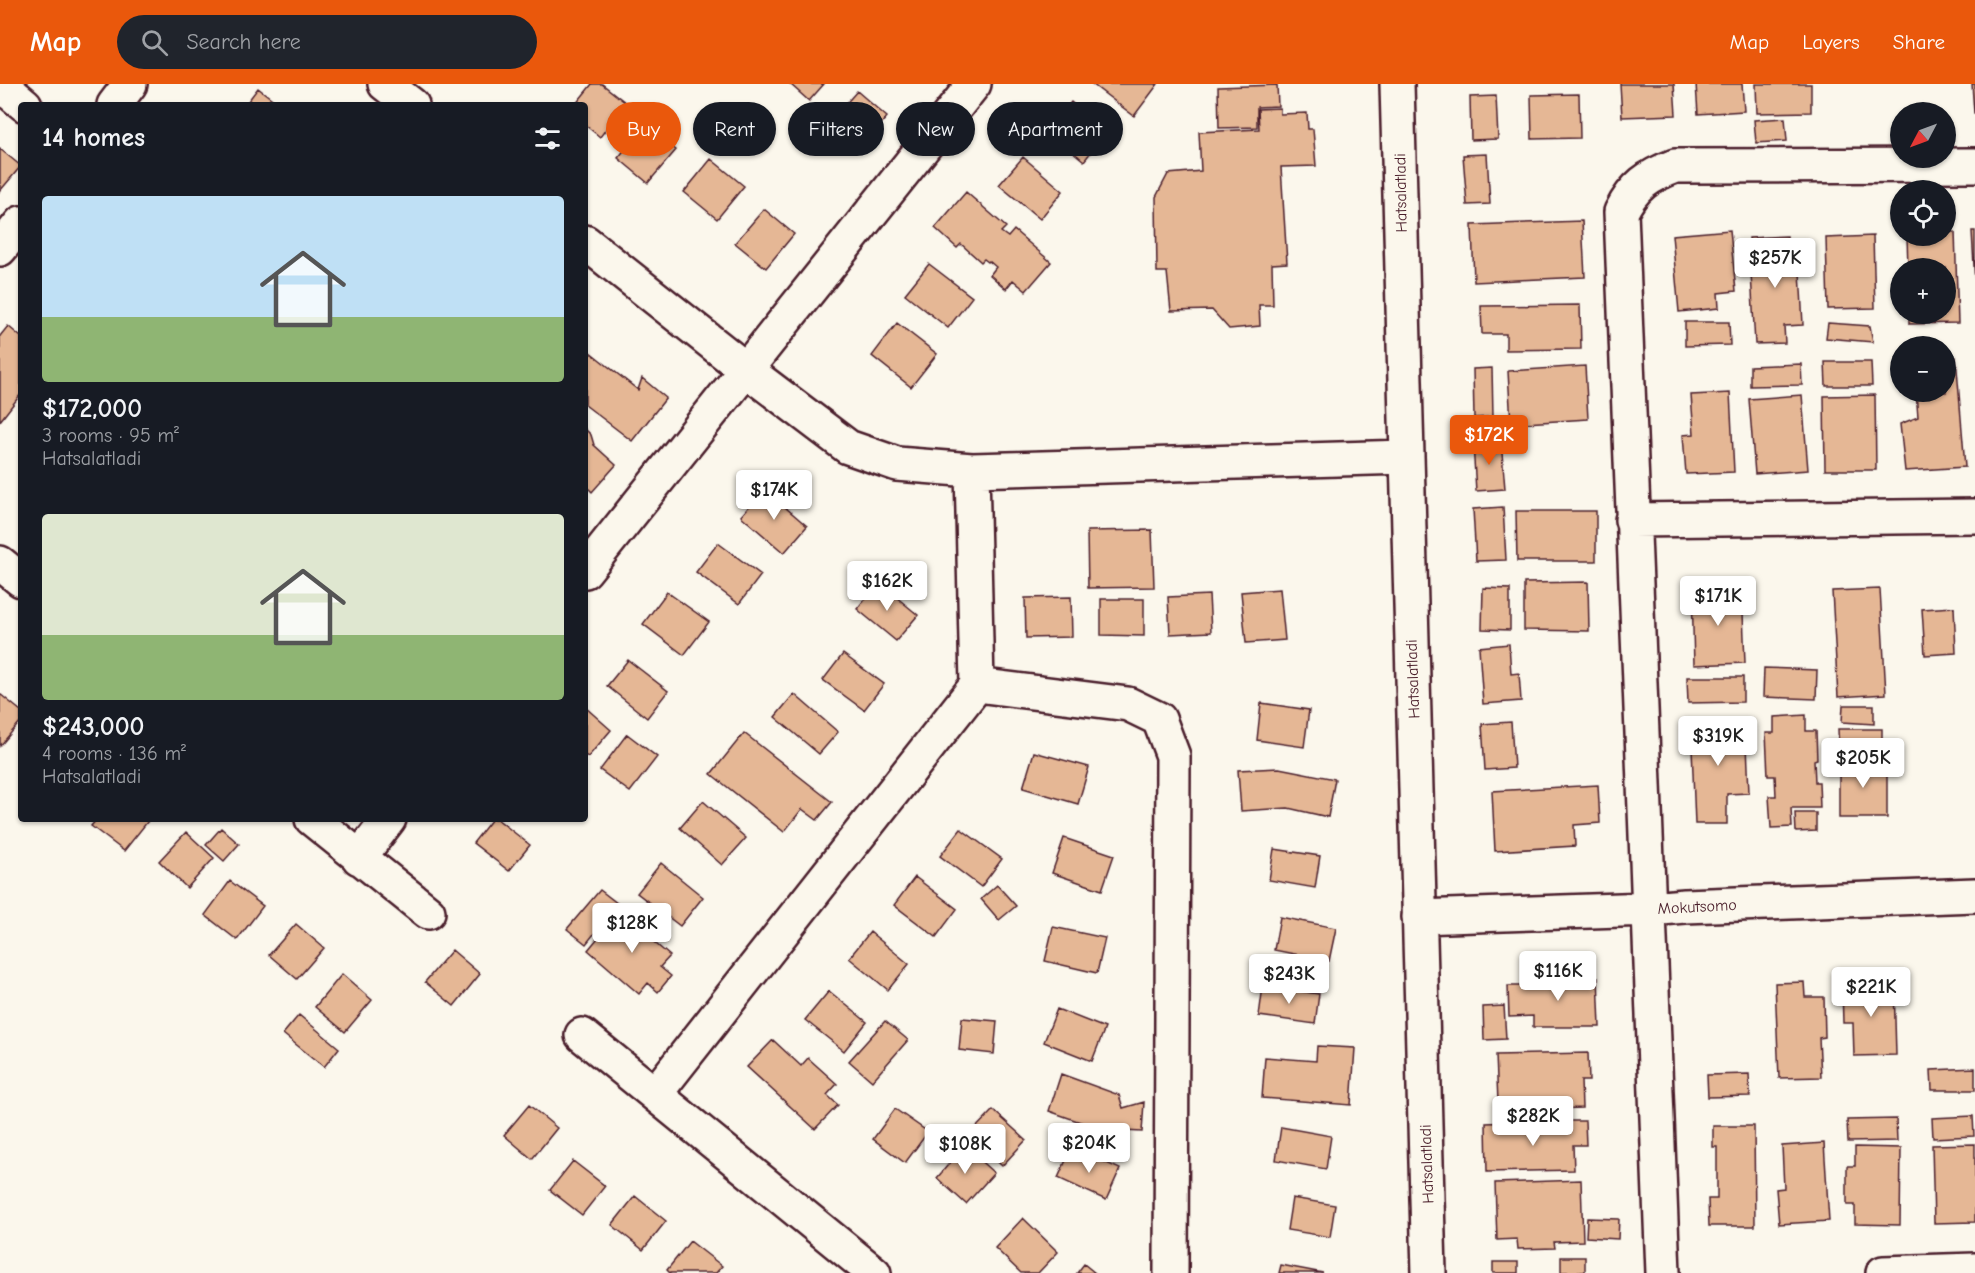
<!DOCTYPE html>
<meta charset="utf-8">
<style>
:root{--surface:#171b24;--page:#20242c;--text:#f1f3f6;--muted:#9ea1a6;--accent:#ea580c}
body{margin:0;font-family:"Comic Neue",sans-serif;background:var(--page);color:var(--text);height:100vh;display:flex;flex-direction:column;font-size:22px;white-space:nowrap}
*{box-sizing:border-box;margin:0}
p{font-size:20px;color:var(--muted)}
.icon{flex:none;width:33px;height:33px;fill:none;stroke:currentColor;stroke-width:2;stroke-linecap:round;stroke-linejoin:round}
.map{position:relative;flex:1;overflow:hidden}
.sheet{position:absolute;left:18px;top:18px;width:570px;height:720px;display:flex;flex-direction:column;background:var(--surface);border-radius:6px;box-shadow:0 2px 4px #0004}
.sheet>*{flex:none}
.hud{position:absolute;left:606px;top:18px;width:570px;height:54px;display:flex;gap:12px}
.needle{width:39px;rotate:229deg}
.controls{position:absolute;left:1890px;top:18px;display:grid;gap:12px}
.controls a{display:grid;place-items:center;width:66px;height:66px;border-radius:50%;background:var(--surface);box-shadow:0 2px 4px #0004;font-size:30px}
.price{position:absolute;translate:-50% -51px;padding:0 14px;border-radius:6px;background:#fff;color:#222;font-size:20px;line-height:39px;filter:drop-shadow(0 2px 3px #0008)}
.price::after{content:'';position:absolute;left:50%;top:36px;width:18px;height:14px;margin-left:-9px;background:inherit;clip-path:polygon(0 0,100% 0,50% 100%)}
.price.selected{background:var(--accent);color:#fff}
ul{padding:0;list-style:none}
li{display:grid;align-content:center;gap:12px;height:318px;padding:0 24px}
li span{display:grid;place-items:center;height:186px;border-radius:6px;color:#555}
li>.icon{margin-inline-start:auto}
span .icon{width:108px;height:108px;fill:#fffc;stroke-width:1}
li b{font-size:26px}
h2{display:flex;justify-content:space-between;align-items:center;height:72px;padding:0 24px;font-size:26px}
.tag{padding:0 21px;border-radius:27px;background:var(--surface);box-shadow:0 2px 4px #0004;font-size:21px;line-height:54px}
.tag.selected{background:var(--accent);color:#fff}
header{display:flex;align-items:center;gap:36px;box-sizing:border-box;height:84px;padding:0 30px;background:var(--accent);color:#fff}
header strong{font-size:28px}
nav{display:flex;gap:33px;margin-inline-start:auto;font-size:21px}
.search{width:420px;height:54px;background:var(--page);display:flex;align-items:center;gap:15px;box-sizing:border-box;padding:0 21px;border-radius:33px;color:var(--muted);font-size:22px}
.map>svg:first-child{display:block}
.building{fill:#e5b795;stroke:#4a1f2b;stroke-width:1.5}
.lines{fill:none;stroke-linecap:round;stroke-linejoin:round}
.minor-casing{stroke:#4a1f2b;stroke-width:38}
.minor{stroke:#fbf7ec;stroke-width:33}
.labels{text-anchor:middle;stroke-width:4.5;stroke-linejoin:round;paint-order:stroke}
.street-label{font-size:16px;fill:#4a1f2b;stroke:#fbf7ec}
</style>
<header>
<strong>Map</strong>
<div class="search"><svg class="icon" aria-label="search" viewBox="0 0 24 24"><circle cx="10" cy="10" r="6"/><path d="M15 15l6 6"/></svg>Search here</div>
<nav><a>Map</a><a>Layers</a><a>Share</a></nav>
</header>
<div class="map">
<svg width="1975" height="1189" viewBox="0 0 1975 1189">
<rect width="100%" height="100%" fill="#fbf7ec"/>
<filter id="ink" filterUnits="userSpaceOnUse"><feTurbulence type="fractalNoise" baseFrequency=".0167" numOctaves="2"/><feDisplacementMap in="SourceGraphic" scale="12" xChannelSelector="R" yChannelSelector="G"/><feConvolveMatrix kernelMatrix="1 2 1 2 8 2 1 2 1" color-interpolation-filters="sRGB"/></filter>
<g filter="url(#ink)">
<path class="building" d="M592,0H602L626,19L600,53L585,41V21H575Z
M790,0H824L809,17Z
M1092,0H1158L1134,32Z
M1620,0H1674L1676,31L1622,33Z
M1696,0H1742L1744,27L1698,30Z
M1756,0H1811V28L1757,29Z
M1972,0H1975V29H1974Z
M1277,1L1278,22L1257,23V43L1219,44L1218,3Z
M258,4L280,21H245Z
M857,7L887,33L859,65L829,39Z
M1579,10L1580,54L1532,55L1531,11Z
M1496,12L1498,55L1471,56L1470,13Z
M1071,18L1107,48L1084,77L1047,46Z
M1280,24V30L1307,29L1308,45H1313L1316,82L1281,83L1287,179L1272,180L1273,221H1259L1260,242L1229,245L1212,226L1171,227L1167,188H1157L1156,113L1168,90L1201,87L1199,48L1259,45L1258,25Z
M1785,34L1787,57L1756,59L1754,36Z
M645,41L676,66L648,99L618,74Z
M0,65L21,82L0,107Z
M1487,70L1490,120L1467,121L1463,71Z
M1023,73L1063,107L1040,135L999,101Z
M711,75L744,102L717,135L684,108Z
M966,108L1006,143L1001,148L1008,153L1014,146L1051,178L1026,207L1013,196L1006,205L990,191L996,183L989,177L988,178L984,175L981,178L961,160L957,164L935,144Z
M764,125L794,150L766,184L735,159Z
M1582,137L1585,193L1474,198L1472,141Z
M1730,146L1736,207L1718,209L1719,224L1679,228L1672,151Z
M1972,147H1975V200Z
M1946,148H1955L1958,239L1909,240V230H1946V184H1908L1907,152H1946Z
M1787,152L1788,170H1799L1803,241L1784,242L1785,259L1755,260L1749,154Z
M1873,152L1875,224L1828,225L1826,154Z
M929,180L972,213L948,244L905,210Z
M1580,221L1581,265L1506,266V250H1482L1481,222Z
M1685,238H1729L1730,261L1685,262Z
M897,239L937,270L911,303L872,272Z
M1828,239L1870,242L1873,258L1826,254Z
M8,242L21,253V310L0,337V252Z
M585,264L638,306L642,294L666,314L632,357L585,321Z
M1956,273L1965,383L1905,387L1900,340L1918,333L1916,308H1946V274Z
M1825,278H1871L1872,302H1826Z
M1801,280L1802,301L1750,302V282Z
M1585,282L1588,335L1511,340L1508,287Z
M1492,284L1493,333L1474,334L1473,285Z
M1730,309L1734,388L1686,390L1683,351L1694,350L1691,311Z
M1802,311L1808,386L1755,390L1749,315Z
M1875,311L1876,386H1825L1824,312Z
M585,345L591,351L594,361L616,381L592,408L585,401Z
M1501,357L1505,405L1476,407L1473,360Z
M764,405L807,442L784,469L741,432Z
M1503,423L1506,476L1476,477L1473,425Z
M1516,427H1596V477H1517Z
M1152,446L1154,503L1088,504L1087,447Z
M718,459L761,491L739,520L696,488Z
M878,498L918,531L896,557L857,525Z
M1588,498L1589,547L1524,546V499Z
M1483,504L1510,505V546L1482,545Z
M1742,504L1745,579L1694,581L1692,506Z
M1280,505L1285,556L1246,559L1241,508Z
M1880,505L1886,610L1838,613L1832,507Z
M667,508L709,538L684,571L643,540Z
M1209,511L1211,548L1170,550L1168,513Z
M1071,513L1072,553L1026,554L1025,514Z
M1101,515H1144V552L1101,551Z
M1954,523L1956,569L1925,571L1922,525Z
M1509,560L1511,590L1519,589L1521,617L1483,620L1479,563Z
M843,570L884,600L864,626L823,596Z
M628,576L668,607L647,634L607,602Z
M1764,584L1817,586L1816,615L1763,613Z
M1687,593H1743V618L1688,619Z
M0,610L21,627V637L0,662Z
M794,610L838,648L819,670L775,633Z
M1261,619L1309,626L1304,663L1257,656Z
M1843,621H1874V640L1842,638Z
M585,623L611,646L588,673L585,671Z
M1806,631V647H1816L1817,675L1814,676L1815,698H1819L1820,724H1791L1792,743L1771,744L1769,712H1776L1775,692H1768L1766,649H1774V633Z
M1746,636L1749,709L1727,710V740H1695L1691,638Z
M1511,638L1514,684L1485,686L1482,640Z
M1838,645H1882V668H1839Z
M744,649L832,718L817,736L802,725L784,748L711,690Z
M627,650L657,673L630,708L600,686Z
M1034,668L1089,683L1078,720L1023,704Z
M1839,675L1887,676V734H1839Z
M1279,684L1335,695L1328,733L1288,724L1241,727L1238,686Z
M1598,701L1600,739L1574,741L1575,762L1495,767L1492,707Z
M703,717L746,754L722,781L680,744Z
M1795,729H1816V747L1796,748Z
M97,735H145L148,737L124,767L91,742Z
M492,735H497L530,761L509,787L473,759Z
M221,744L239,760L224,777L206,761Z
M961,745L1002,775L981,803L940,772Z
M186,748L214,774L187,804L159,777Z
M1064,754L1114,771L1102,806L1052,789Z
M1274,765L1320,772L1315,804L1269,796Z
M661,779L703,813L680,842L637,809Z
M915,793L957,825L936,853L894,821Z
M230,797L263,822L237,856L205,831Z
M997,801L1016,822L999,836L981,815Z
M600,806L618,820L586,860L567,845Z
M617,831L626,839L632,832L652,849L648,853L670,872L660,883L671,892L658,908L648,899L639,910L588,866Z
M1280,833L1336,844L1329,877L1274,866Z
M296,840L324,864L297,895L269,871Z
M1053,843L1105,854L1097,889L1045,877Z
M870,848L909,880L888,906L849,874Z
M452,866L480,890L454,922L425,898Z
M342,890L372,916L345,948L315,923Z
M1598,893L1600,943H1533V932L1509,933L1508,902H1532L1531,896Z
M1804,898L1805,913H1824L1825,953L1819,954L1821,993L1779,994L1775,899Z
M1894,900L1896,971L1854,972L1853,939H1843L1842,902Z
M1263,902L1319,910L1315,940L1259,932Z
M829,907L867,938L844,967L805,936Z
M1504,922L1506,955L1484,956L1483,923Z
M1057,925L1105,944L1092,977L1044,958Z
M299,931L339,964L324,983L283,950Z
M962,934L997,937L994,970L959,966Z
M885,937L908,956L872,997L849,977Z
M773,956L801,982L808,974L837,1000L827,1011L838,1021L815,1045L747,983Z
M1317,962L1355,964L1351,1021L1262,1014L1265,973L1316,977Z
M1588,969L1589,997H1581L1582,1024L1550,1025V1017L1498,1018L1496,971Z
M1975,984V1006H1932L1931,986Z
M1061,990L1119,1011L1123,1024L1144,1018L1142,1048L1103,1046L1049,1027Z
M1749,990L1750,1012L1708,1013L1707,991Z
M529,1021L557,1044L532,1075L504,1051Z
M895,1025L928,1048L905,1079L873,1055Z
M993,1026L1026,1056L1002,1082L969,1051Z
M1973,1032L1974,1052L1933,1054L1932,1034Z
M1896,1035L1897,1057L1848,1058L1847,1036Z
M1548,1037H1585L1586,1061H1573L1574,1086L1487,1088L1486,1039L1510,1038V1044H1548Z
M1713,1042H1754L1755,1142H1709L1708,1115H1717V1063H1713Z
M1281,1043L1331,1052L1326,1085L1276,1076Z
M1824,1059L1829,1137L1779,1140L1776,1105L1784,1104L1782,1062Z
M1975,1060V1138L1934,1139L1932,1061Z
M964,1062L994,1089L966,1120L937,1094Z
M1072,1063L1120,1085L1106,1116L1058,1094Z
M1855,1063L1901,1064L1900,1141L1855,1140V1121H1847V1082H1855Z
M573,1077L605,1102L582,1131L550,1106Z
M1581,1096L1583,1157L1554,1158L1555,1164L1518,1165L1517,1155L1497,1156L1495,1099Z
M635,1112L666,1137L643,1166L612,1141Z
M1292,1114L1335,1121L1330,1153L1287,1146Z
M1023,1134L1058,1168L1038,1189H1021L995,1164Z
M1587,1134L1619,1135L1618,1155L1586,1153Z
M690,1157L722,1182L716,1189H670L667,1186Z
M1561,1173H1585V1188H1561Z
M1493,1178H1518V1189H1493Z
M1084,1180L1095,1189H1077Z
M1281,1181L1323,1189H1279Z"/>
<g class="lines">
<defs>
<path id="minor" d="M0,0L25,21
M385,0L412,21
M1397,0L1429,1189
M114,21L130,0
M585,158L745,285L848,363L897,380L972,386L1406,373
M0,165L21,139
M1632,436L1975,432
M0,479L21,496
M585,487L974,0
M977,601L1128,620L1159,635L1173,672L1171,1189
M312,735L428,828
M359,774L389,735
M1419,833L1650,825L1685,822L1975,811
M582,951L874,1189
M655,1010L977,601L972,386
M1663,1189C1651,835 1634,482 1621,128C1634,102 1648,92 1675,82L1975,81
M1883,1189L1975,1186"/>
</defs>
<use href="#minor" class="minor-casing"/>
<use href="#minor" class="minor"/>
</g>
</g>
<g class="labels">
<g class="street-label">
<text transform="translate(1400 109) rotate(-91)" y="6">Hatsalatladi</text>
<text transform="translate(1412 595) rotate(-92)" y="6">Hatsalatladi</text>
<text transform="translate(1697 822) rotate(-3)" y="6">Mokutsomo</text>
<text transform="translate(1426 1080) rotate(-92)" y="6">Hatsalatladi</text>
</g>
</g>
</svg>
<div class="controls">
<a><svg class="needle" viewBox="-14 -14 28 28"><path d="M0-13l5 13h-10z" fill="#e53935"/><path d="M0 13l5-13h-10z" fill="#9ea1a6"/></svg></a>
<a><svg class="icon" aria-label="locate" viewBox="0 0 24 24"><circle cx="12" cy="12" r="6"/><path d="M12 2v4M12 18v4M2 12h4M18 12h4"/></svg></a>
<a>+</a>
<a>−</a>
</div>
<b class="price" style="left:1775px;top:205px">$257K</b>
<b class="price selected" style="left:1489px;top:382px">$172K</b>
<b class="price" style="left:774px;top:437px">$174K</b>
<b class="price" style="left:887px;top:528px">$162K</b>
<b class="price" style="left:1718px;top:543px">$171K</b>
<b class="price" style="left:1718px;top:683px">$319K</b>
<b class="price" style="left:1863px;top:705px">$205K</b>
<b class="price" style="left:632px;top:870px">$128K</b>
<b class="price" style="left:1558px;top:918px">$116K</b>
<b class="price" style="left:1289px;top:921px">$243K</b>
<b class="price" style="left:1871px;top:934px">$221K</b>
<b class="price" style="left:1533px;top:1063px">$282K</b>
<b class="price" style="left:1089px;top:1090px">$204K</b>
<b class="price" style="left:965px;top:1091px">$108K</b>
<div class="hud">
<a class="tag selected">Buy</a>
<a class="tag">Rent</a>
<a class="tag">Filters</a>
<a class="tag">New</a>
<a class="tag">Apartment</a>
</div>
<section class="sheet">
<h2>14 homes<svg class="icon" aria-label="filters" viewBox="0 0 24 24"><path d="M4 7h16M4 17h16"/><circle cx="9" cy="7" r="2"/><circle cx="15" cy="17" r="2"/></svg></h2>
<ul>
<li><span style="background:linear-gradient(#bfe0f5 65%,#8fb573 0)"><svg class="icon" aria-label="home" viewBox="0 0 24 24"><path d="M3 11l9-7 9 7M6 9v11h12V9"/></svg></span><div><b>$172,000</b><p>3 rooms · 95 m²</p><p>Hatsalatladi</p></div></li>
<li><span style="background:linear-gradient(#dfe7d0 65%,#8fb573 0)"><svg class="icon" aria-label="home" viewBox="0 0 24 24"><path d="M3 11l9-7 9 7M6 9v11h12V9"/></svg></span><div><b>$243,000</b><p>4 rooms · 136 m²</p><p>Hatsalatladi</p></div></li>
</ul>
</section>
</div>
